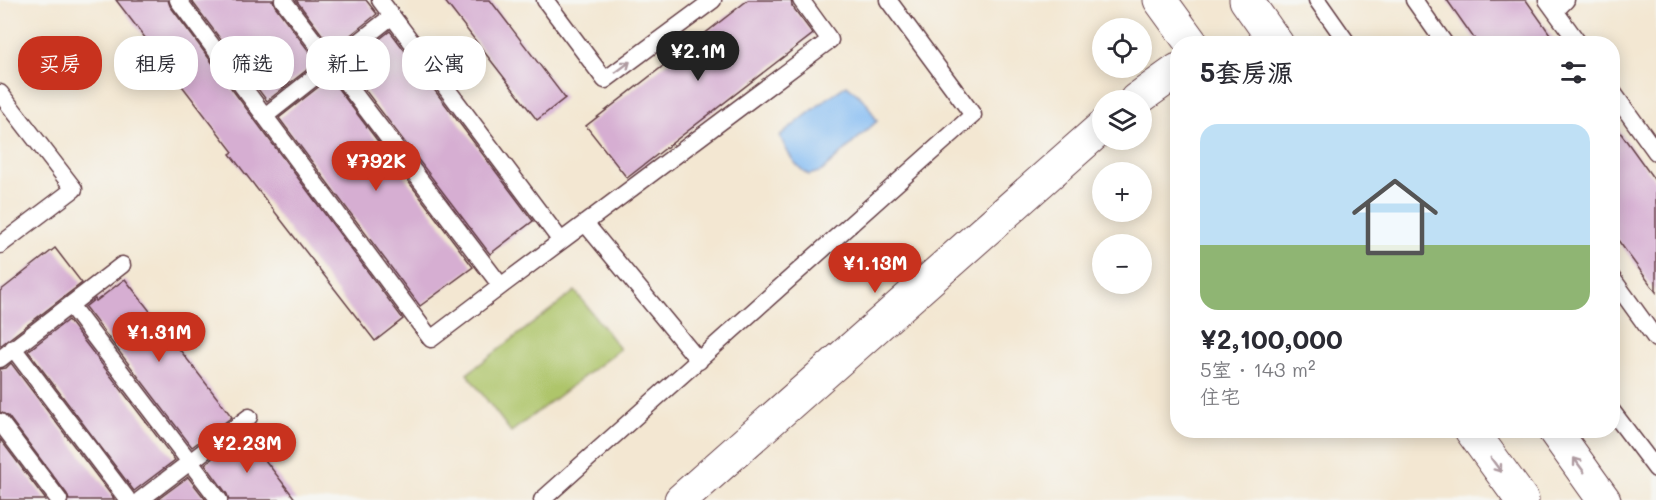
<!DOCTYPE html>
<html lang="zh">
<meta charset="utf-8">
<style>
:root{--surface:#fff;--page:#f2f2f3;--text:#2b2b33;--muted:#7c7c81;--accent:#c8321e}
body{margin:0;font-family:Mali,"LXGW WenKai TC",sans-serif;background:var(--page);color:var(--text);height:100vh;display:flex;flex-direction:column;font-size:22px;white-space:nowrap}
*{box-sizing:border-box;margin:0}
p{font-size:20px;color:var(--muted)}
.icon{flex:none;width:33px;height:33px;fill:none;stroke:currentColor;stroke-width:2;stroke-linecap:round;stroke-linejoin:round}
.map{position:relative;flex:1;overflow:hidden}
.panel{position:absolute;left:1170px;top:36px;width:450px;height:402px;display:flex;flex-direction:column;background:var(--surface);border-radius:24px;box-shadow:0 3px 15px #0003}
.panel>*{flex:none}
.top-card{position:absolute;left:18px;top:36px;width:570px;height:54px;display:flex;gap:12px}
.buttons{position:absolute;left:1092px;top:18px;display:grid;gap:12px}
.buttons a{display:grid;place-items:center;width:60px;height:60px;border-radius:50%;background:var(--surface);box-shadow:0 3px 15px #0003;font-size:30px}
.price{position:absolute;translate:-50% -51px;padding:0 14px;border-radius:21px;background:var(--accent);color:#fff;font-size:20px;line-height:39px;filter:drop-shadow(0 2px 3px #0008)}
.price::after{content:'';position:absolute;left:50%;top:36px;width:18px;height:14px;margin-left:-9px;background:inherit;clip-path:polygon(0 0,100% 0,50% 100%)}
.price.selected{background:#222;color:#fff}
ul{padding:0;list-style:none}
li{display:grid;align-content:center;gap:12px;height:318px;padding:0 30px}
li span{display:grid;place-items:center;height:186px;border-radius:18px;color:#555}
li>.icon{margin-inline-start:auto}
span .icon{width:108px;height:108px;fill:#fffc;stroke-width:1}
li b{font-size:26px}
h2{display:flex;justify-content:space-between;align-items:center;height:72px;padding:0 30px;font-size:26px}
.tag{padding:0 21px;border-radius:24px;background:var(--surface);box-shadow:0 3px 15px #0003;font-size:21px;line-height:54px}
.tag.selected{background:var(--accent);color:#fff}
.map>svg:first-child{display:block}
.green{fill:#aec56a;stroke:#7c724a;stroke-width:1.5}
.water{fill:#83bbf3;stroke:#666d8f;stroke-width:1.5}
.building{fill:#d6aed2}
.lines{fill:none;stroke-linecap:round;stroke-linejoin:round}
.service-casing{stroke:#633d44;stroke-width:19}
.minor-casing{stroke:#633d44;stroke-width:35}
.primary-casing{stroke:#633d44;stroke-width:35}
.service{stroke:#fff;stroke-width:16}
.minor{stroke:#fff;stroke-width:33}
.primary{stroke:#fff;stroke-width:33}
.oneway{stroke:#ae9aa0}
</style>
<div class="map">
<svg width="1656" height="500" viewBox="0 0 1656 500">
<rect width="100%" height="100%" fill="#f6f6f2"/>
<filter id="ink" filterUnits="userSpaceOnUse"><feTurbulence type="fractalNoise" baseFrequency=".0167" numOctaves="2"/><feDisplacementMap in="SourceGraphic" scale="12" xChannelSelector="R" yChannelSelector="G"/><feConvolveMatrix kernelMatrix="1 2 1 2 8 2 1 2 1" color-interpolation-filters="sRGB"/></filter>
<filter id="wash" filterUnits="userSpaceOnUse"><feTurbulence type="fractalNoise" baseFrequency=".008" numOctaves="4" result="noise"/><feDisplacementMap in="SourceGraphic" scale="24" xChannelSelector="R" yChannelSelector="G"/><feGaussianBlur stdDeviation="1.35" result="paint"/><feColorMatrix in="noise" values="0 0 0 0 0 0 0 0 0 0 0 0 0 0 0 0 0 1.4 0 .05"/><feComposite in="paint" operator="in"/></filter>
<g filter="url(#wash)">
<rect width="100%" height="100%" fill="#f3e7d2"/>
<path class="green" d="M575,291L620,349L511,432L467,374Z"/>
<path class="water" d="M847,85L866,102L877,121L822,171L809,175C794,166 787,152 780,136L829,97Z"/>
<g id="blocks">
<path class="building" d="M116,0H168L170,6L403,319L375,341L230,154L233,152Z
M191,0H273L275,6L317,62L267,101Z
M296,0H366L377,14L333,49Z
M444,0H490L565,98L537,120Z
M748,0H791L792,6L813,34L627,178L586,126Z
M1447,0H1526L1557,44H1478Z
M390,31L533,221L490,254L346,65Z
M330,78L473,267L420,306L279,118Z
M1612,121L1656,182V292L1612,232Z
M55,248L82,283L0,346V291Z
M125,279L232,417L192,447L85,307L95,299L96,301Z
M68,320L175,460L134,491L28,351Z
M11,363L115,500H69L67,494L8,416L0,412V369L6,368Z
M244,434L248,438L296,500H229L227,494L205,464Z
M0,439L46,500H0Z
M188,477L206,500H157Z"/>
</g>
</g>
<g filter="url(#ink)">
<use href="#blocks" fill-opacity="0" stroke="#633d44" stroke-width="1.5"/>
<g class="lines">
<defs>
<path id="service" d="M178,0L431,339L501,286
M283,0L501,286L830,40L801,0
M380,0L561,241
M545,0L605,80L713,0
M1317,0L1348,44
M1414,0L1445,44
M1547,0L1579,44
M1555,11L1566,0
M1612,91L1656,152
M0,93L74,189L0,245
M265,116L392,16
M585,223L699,361
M1612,278L1656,339
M70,305L219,500
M13,348L128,500
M0,359L122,265
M1612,411L1656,469
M0,422L59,500
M140,500L249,417
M542,500L973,115L888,0"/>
<path id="minor" d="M1136,100L1178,70
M681,500L1102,127"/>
<path id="primary" d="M1160,0L1192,44
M1246,0L1277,44
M1471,430L1522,500
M1554,430L1604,500"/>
</defs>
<use href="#service" class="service-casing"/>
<use href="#minor" class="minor-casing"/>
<use href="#primary" class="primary-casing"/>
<use href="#service" class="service"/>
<use href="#minor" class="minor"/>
<use href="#primary" class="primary"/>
</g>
<defs><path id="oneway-shaft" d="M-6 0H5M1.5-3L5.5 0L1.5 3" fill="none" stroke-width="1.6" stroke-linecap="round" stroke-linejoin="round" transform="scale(1.5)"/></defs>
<g class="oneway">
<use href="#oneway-shaft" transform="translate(623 67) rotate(-37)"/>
<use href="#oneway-shaft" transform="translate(1496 465) rotate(54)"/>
<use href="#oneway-shaft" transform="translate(1579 465) rotate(-126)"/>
</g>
</g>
</svg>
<div class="buttons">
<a><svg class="icon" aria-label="locate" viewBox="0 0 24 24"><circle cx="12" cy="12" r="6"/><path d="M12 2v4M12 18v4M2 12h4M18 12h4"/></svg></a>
<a><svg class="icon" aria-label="layers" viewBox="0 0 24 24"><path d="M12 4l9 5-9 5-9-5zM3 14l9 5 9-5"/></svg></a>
<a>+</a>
<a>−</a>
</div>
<b class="price selected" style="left:698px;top:82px">¥2.1M</b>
<b class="price" style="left:376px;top:192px">¥792K</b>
<b class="price" style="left:875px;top:294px">¥1.13M</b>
<b class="price" style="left:159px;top:363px">¥1.31M</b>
<b class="price" style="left:247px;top:474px">¥2.23M</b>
<div class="top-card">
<a class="tag selected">买房</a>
<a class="tag">租房</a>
<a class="tag">筛选</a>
<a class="tag">新上</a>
<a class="tag">公寓</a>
</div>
<section class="panel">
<h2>5套房源<svg class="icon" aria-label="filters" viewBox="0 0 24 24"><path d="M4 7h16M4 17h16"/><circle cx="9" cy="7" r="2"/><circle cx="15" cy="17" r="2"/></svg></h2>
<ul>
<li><span style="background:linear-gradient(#bfe0f5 65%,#8fb573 0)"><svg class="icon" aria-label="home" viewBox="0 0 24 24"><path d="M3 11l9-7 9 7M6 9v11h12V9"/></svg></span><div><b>¥2,100,000</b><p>5室 · 143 m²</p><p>住宅</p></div></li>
</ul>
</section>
</div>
